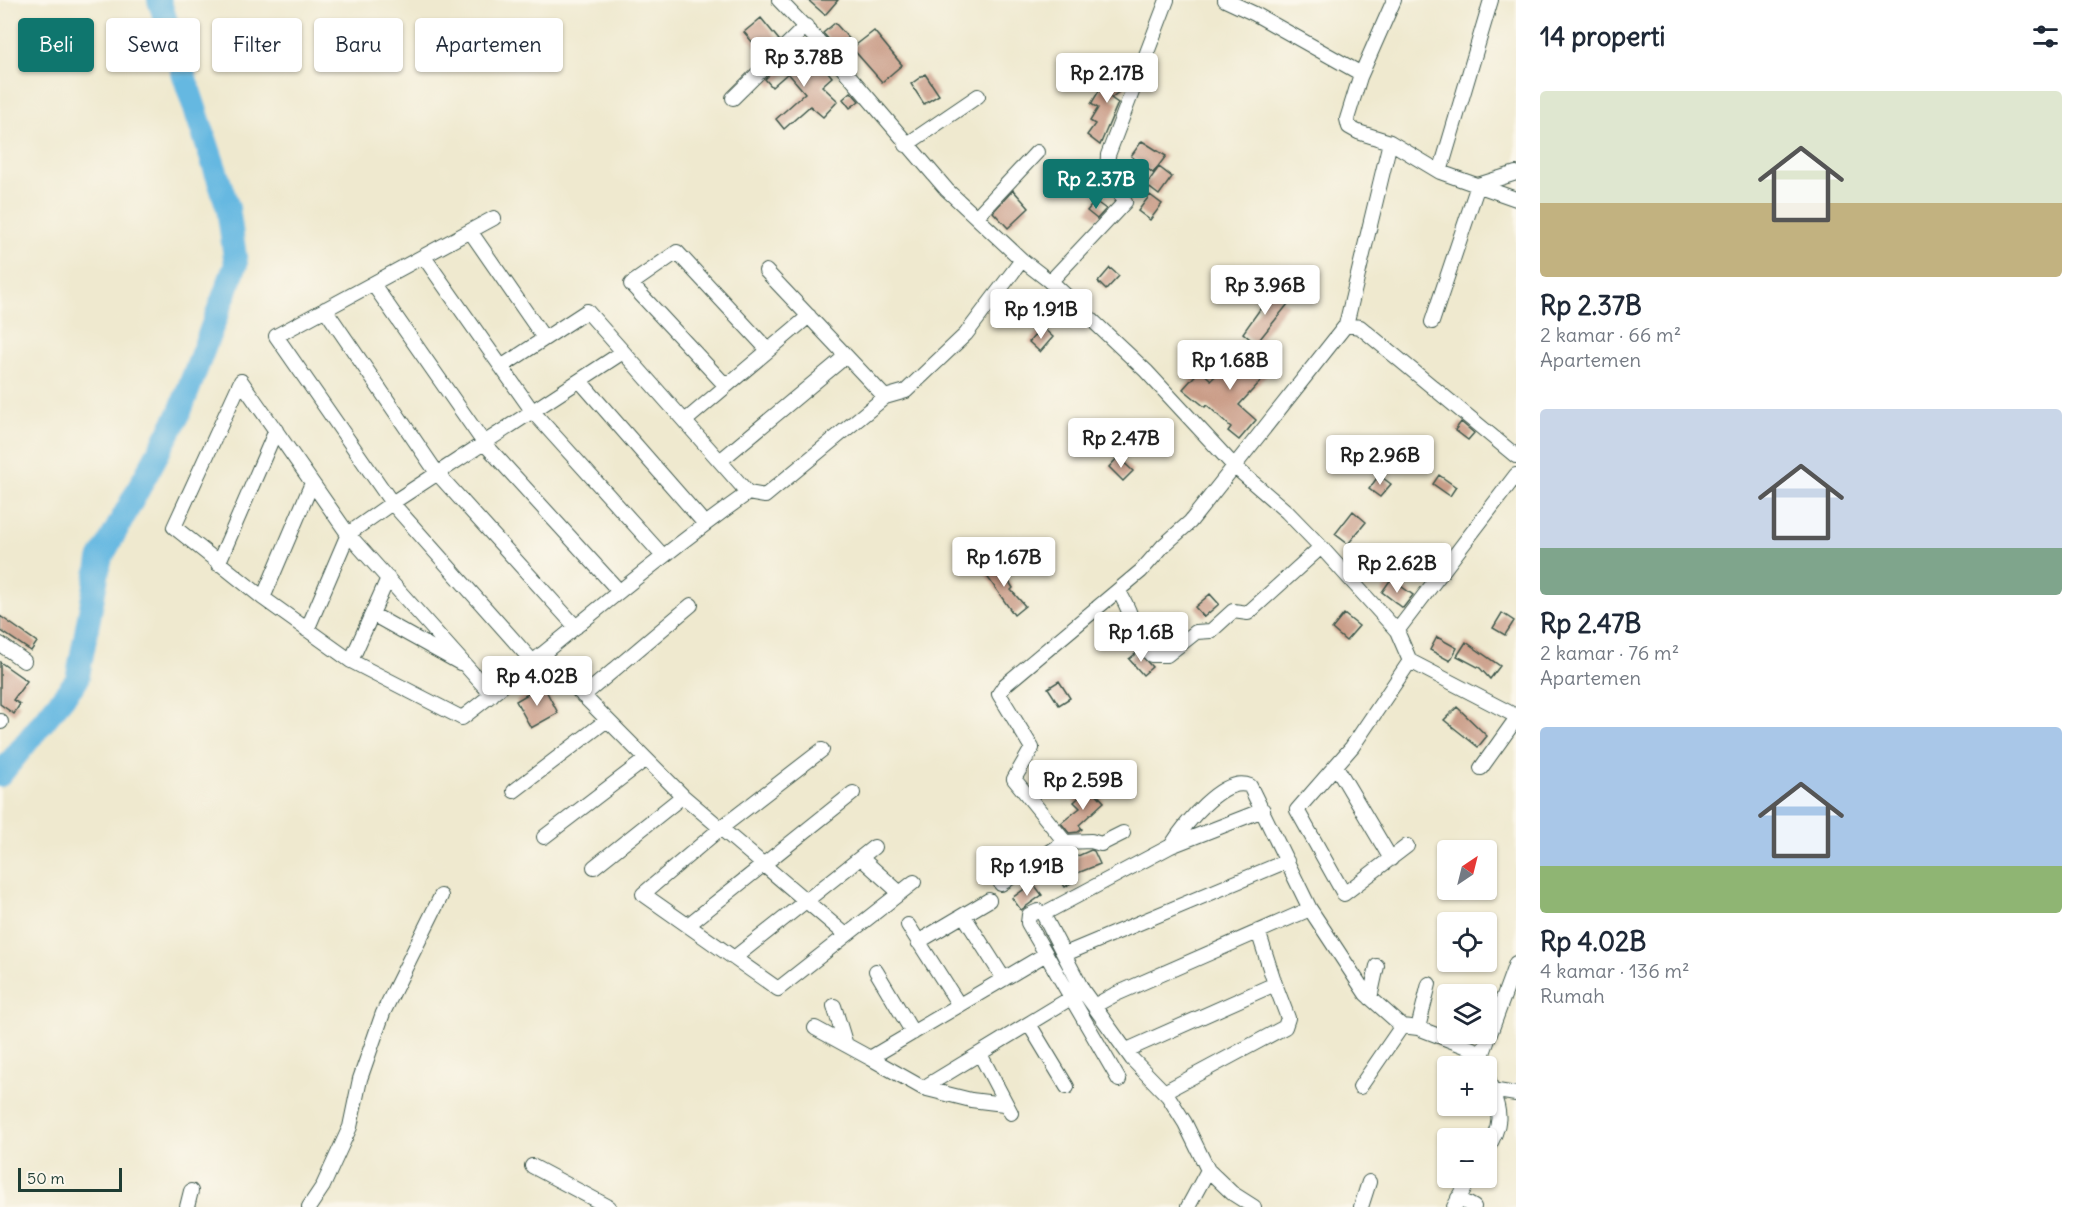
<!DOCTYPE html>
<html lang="id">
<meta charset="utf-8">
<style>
:root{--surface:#fff;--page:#f6f6f7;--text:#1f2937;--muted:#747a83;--accent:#0f766e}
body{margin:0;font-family:Delius,sans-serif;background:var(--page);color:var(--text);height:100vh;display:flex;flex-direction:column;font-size:22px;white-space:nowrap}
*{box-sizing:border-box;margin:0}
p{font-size:20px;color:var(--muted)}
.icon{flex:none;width:33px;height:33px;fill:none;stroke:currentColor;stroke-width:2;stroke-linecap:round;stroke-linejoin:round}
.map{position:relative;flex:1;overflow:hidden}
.side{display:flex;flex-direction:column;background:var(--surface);width:570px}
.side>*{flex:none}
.hud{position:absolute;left:18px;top:18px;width:570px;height:54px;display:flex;gap:12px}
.needle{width:39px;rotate:35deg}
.controls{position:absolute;left:1437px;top:840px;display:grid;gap:12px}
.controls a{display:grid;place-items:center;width:60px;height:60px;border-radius:6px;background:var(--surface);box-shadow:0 2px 4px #0004;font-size:30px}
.scale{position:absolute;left:18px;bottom:15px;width:104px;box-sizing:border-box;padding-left:6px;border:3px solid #1f3d34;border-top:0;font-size:16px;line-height:21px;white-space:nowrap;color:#1f3d34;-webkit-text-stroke:4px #fbf7ec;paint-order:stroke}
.price{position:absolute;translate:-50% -51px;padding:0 14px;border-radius:6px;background:#fff;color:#222;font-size:20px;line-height:39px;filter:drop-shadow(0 2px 3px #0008)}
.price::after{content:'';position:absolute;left:50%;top:36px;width:18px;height:14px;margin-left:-9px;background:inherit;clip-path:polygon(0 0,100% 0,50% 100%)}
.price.active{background:var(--accent);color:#fff}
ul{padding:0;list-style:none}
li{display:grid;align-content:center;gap:12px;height:318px;padding:0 24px}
li span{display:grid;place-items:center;height:186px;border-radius:6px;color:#555}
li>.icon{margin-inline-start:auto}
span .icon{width:108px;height:108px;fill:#fffc;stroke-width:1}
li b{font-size:26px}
h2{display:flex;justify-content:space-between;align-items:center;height:72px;padding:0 24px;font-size:26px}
.chip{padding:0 21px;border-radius:6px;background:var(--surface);box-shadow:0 2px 4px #0004;font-size:21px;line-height:54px}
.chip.active{background:var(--accent);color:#fff}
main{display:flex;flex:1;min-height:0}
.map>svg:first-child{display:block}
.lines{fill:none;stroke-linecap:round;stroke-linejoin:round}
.river{stroke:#65b8e1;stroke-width:24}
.building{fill:#ca9d88}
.street-casing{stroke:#3e574b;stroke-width:16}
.street{stroke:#fff;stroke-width:14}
</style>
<main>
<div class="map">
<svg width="1516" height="1207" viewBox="0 0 1516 1207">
<rect width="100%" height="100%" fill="#fbf7ec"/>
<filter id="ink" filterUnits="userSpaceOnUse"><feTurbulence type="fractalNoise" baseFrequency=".0167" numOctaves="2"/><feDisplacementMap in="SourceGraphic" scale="12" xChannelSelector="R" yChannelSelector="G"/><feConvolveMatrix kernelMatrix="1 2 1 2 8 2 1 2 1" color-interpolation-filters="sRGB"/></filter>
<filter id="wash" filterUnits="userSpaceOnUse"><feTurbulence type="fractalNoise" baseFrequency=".008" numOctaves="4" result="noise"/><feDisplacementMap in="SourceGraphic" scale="24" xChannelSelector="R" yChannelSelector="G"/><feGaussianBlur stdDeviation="1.35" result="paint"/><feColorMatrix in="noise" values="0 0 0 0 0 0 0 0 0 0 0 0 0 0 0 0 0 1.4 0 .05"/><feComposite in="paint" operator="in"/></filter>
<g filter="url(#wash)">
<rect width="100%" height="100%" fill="#efe9cf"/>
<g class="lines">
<path class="river" d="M0,775L77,680L100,560L179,414L236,264L228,208L159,0"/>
</g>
<g id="blocks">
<path class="building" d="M808,0H838L825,15Z
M761,18L779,40L763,55L744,32Z
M835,23L853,43L841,53L823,33Z
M874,31L902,65L882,82L852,48Z
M794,51L810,69L819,61L832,77L822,86L838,101L823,117L810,106L784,129L776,119L805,93L788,73L772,87L765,79Z
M1122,66L1129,75L1124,88L1111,98L1118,103L1100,145L1087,135L1095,124L1090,121L1098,108L1091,104L1108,76Z
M925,74L939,95L924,104L911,84Z
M851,92L859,101L850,108L843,99Z
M1142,141L1166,156L1153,173L1131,156Z
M1159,167L1172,177L1159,195L1146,185Z
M1013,190L1029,208L1008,228L993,212Z
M1150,195L1162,204L1150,220L1138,211Z
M1095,201L1106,209L1097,219L1087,211Z
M1110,268L1119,276L1106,290L1098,282Z
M1268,289L1288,304L1256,344L1243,333L1263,305L1258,302Z
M1042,327L1053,337L1040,352L1029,342Z
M1245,348L1269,372L1239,405L1256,420L1239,440L1228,431L1231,427L1207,405L1205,407L1183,389L1200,370L1211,380Z
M1461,422L1474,433L1468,440L1455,430Z
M1118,457L1133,471L1123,481L1109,467Z
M1379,475L1391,484L1380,497L1369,489Z
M1439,475L1456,487L1450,496L1433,484Z
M1353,511L1366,522L1348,544L1335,534Z
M997,563L1013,588L1011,590L1025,606L1014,615L984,572Z
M1391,579L1413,595L1403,608L1382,592Z
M1210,594L1219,604L1204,617L1195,607Z
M1502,613L1514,621L1505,635L1493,628Z
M1344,614L1359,626L1346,641L1332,629Z
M0,616L37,642L31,651L0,630Z
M1437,637L1457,648L1450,661L1430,650Z
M1466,642L1500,666L1490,679L1480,668L1457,656Z
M1138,652L1152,667L1143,675L1129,659Z
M0,662L27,681L13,700L20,704L14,714L0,704Z
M1059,681L1070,698L1059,705L1048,688Z
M543,685L558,713L531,728L516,701Z
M1457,707L1487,736L1478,747L1444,720Z
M1090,787L1104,802L1079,825L1082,829L1078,832L1069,833L1061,823L1080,808L1074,802Z
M1091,850L1094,851L1100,864L1075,874L1078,878L1065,887L1051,868Z
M1033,883L1042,895L1021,910L1012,898Z"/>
</g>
</g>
<g filter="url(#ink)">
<use href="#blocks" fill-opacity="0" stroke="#3e574b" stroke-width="1.5"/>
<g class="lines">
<defs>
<path id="street" d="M779,0L827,50L947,190L1022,260L1057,287L1146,371L1235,467L1287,512L1321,547L1397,631L1410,661L1516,716
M1360,77L1394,0
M733,98L806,26
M1390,142L1440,172L1491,0
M906,145L978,96
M1440,172L1516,199
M1478,185L1516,173
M977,216L1037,152
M494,218L276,336L392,503L533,662
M470,231L544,338
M424,257L533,412L663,556
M766,271L885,397
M1050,282L1125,202L1107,172L1108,155L1167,0
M373,284L484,443L619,591
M325,309L437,473L576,627
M1432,322L1478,185
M1346,325L1360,327L1516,456
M501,367L587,311L748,493
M580,381L705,524
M726,386L631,284L677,252L768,350
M685,421L809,316
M720,461L846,356
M218,564L276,430
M1118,591C1135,614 1130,631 1151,655H1167L1196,632L1211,631L1233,611L1248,613L1321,547
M263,598L312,483
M372,614L460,663
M307,630L348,534L392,503L623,352
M1397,631L1516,475
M0,644L24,661
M542,654L683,796L846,935
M351,661L388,578
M492,695L348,534L241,381L174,527L263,598L351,661L462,718C558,644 649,563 748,493L765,496L885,397L906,391L966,334L1022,260
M583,696L691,605
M0,721L1,722
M822,750L721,828L643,894L778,989L914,882
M1336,766L1391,859
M1481,768L1516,719
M514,791L607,720
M544,837L646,759
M1065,842L1091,841L1101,844L1123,833
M1171,846C1183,827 1223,774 1250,786L1310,909
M1407,846L1344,894L1297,810L1352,747L1410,661
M861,858L900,893
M594,867L683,796
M1001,884L1065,842L1014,779L1032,748L999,694L1005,685L1141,571L1163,546L1190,522L1346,325L1390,142L1358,132L1349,127L1347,119L1360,77L1358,72L1255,14L1225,0
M1043,914L1083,991L1132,1059L1168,1096L1185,1123L1208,1170L1232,1193L1254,1207
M964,916L1004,979
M688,925L853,793
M908,925L959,1005
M918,942L989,900
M1065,954L1287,861
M734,958L874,847
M876,971L913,1033
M1370,998L1377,966
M834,1006L846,1045
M1094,1006L1114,995L1310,909L1366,994L1402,1026L1418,1028L1483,1053
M1029,1024L1067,1087
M815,1028L870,1058L1046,954
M1418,1028L1429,984
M1127,1050L1275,984L1258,931
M980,1054L1011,1113
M870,1058L923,1088L971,1100L1004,1104
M1486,1066L1483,1053L1516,963
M1486,1070C1495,1108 1509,1114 1486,1151
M1119,1080L1028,923L1029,915L1038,911L1043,914L1171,846L1263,810
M1360,1087L1402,1026
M923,1088L1079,993
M1491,1090L1516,1094
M1164,1092L1285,1027L1288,1018L1275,984
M532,1166L609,1207
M1458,1198L1474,1207
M187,1207L191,1191
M309,1207L323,1186L350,1127L360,1079L383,1013L441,896
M1188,1207L1208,1170
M1361,1207L1369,1182
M1454,1207L1470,1178"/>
</defs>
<use href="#street" class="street-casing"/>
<use href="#street" class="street"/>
</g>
</g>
</svg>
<div class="controls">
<a><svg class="needle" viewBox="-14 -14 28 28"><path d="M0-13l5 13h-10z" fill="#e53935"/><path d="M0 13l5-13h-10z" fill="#747a83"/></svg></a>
<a><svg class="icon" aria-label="locate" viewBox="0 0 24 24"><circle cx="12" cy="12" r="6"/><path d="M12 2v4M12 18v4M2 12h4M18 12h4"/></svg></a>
<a><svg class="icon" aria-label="layers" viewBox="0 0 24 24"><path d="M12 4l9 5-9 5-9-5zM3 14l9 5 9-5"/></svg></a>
<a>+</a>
<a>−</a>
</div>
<div class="scale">50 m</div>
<b class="price" style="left:804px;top:88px">Rp 3.78B</b>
<b class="price" style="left:1107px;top:104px">Rp 2.17B</b>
<b class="price active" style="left:1096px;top:210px">Rp 2.37B</b>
<b class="price" style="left:1265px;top:316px">Rp 3.96B</b>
<b class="price" style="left:1041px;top:340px">Rp 1.91B</b>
<b class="price" style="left:1230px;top:391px">Rp 1.68B</b>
<b class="price" style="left:1121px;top:469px">Rp 2.47B</b>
<b class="price" style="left:1380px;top:486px">Rp 2.96B</b>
<b class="price" style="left:1004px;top:588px">Rp 1.67B</b>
<b class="price" style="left:1397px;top:594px">Rp 2.62B</b>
<b class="price" style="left:1141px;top:663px">Rp 1.6B</b>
<b class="price" style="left:537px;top:707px">Rp 4.02B</b>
<b class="price" style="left:1083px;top:811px">Rp 2.59B</b>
<b class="price" style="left:1027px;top:897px">Rp 1.91B</b>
<div class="hud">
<a class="chip active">Beli</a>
<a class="chip">Sewa</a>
<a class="chip">Filter</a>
<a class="chip">Baru</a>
<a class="chip">Apartemen</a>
</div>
</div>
<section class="side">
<h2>14 properti<svg class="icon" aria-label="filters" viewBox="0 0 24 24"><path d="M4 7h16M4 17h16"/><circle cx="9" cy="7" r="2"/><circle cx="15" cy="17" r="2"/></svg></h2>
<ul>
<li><span style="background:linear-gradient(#dfe7d0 60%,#c2b280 0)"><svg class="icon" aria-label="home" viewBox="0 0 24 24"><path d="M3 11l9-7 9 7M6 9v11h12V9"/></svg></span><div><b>Rp 2.37B</b><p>2 kamar · 66 m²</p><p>Apartemen</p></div></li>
<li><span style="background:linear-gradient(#c9d6e8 75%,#7fa58c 0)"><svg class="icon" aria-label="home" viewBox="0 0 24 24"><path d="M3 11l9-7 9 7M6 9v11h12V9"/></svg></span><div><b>Rp 2.47B</b><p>2 kamar · 76 m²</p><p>Apartemen</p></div></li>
<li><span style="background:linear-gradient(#a9c7e8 75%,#8fb573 0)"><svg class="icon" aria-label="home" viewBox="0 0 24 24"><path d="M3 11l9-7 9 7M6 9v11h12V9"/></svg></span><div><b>Rp 4.02B</b><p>4 kamar · 136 m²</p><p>Rumah</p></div></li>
</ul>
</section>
</main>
